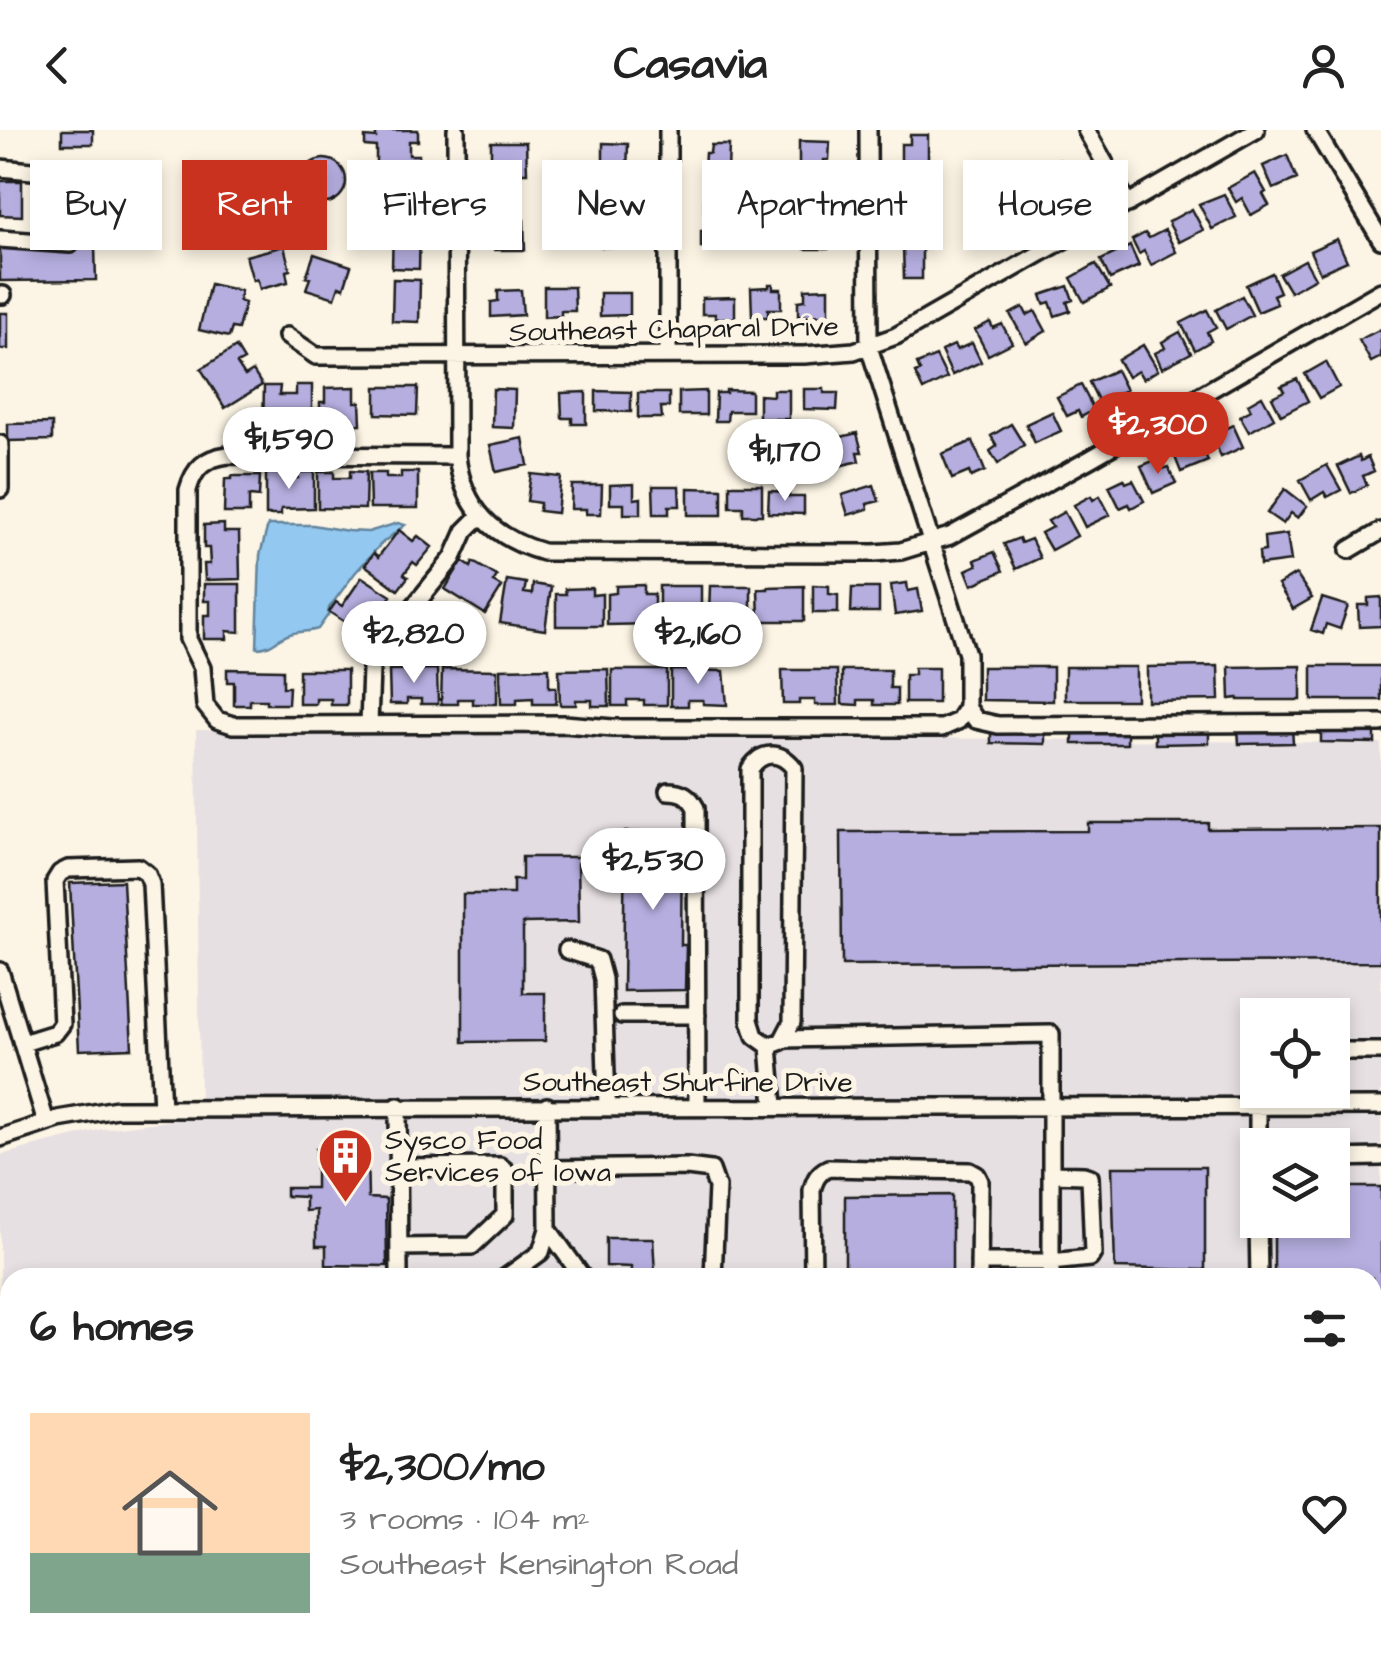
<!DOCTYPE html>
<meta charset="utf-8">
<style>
:root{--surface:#fff;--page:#f6f6f6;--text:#222;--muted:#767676;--line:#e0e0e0;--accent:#c8321e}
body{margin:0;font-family:"Architects Daughter",sans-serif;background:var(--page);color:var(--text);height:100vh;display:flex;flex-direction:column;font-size:38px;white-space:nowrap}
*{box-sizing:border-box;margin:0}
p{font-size:32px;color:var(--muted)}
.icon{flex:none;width:55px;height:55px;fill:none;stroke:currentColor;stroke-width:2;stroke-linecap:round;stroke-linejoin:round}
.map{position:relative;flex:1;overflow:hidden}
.side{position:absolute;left:0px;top:1138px;width:1382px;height:392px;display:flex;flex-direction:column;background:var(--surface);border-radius:30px 30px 0 0;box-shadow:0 5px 15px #0003}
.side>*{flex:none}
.guide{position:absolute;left:30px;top:30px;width:1322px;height:90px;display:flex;gap:20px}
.buttons{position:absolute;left:1240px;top:868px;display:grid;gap:20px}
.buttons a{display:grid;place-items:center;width:110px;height:110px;border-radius:0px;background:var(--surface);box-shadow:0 5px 15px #0003;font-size:50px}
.price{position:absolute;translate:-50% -85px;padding:0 22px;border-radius:35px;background:#fff;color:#222;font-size:32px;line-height:65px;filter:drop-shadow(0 2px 5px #0008)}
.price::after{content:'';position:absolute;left:50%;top:60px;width:30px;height:22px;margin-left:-15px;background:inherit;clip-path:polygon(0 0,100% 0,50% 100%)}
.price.selected{background:var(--accent);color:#fff}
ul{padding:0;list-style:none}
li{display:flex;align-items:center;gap:30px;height:250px;padding:0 30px}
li+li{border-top:2px solid var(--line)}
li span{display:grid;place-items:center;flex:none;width:280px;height:200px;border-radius:0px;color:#555}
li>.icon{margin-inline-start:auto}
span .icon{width:120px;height:120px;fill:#fffc;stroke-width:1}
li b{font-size:42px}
h2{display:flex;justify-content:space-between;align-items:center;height:120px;padding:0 30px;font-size:42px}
.pill{padding:0 35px;border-radius:0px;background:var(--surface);box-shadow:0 5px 15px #0003;font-size:35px;line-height:90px}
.pill.selected{background:var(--accent);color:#fff}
header{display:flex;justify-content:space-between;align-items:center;height:130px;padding:0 30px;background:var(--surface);font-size:45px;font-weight:700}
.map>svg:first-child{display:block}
.built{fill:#e7e0e3;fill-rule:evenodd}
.green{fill:#9de0ab;stroke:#5c7e64;stroke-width:2.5}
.water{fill:#93c9f1;stroke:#63849c;stroke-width:2.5}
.building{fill:#b5aedf;stroke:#1c1c1c;stroke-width:2.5}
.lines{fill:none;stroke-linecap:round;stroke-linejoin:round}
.minor-casing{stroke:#1c1c1c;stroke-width:22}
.path{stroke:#1c1c1c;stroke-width:2.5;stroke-dasharray:2.5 8;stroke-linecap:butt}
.minor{stroke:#fcf5e5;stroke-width:15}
.labels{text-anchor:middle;stroke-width:10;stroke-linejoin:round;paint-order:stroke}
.street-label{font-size:28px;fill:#1c1c1c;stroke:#fcf5e5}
.poi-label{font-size:28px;fill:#1c1c1c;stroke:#fcf5e5;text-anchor:start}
</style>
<header><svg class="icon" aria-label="back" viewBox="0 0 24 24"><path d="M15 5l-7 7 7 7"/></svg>Casavia<svg class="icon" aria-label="person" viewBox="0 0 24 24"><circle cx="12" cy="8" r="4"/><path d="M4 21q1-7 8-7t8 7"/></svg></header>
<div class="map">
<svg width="1381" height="1529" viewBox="0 0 1381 1529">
<rect width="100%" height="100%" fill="#fcf5e5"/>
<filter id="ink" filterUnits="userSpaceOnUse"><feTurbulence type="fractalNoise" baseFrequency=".01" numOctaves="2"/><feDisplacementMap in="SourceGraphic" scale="20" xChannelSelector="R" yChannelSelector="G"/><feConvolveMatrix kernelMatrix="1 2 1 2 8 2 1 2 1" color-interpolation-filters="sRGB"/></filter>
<g filter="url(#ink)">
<path class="built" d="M196,600L1381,613V1225L1373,1236L1372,1148H10V1292L0,1274V1025L102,999L200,987ZM1258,885H1332V960H1258ZM1258,1015H1332V1090H1258Z
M1373,1498H1381V1529H237V1520H1372Z"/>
<path class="green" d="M1381,1225V1498H1372V1236Z
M0,1275L10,1292V1491L0,1465Z
M21,1520H237V1529H25Z"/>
<path class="water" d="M398,393L405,395L381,414L355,443L329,478L328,485L318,499C309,502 299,501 290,504C277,508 272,518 257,518L260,425L268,395H313L348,401L368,402Z"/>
<path class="building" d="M62,0H93V14H62Z
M376,0H418V11H409V25H419L418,41L376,40V17L365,16V7L376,8Z
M910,5H928V31H901V14H910Z
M799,11L830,12L829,30H824L823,43H799Z
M491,12H526L527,43H499V29H491Z
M603,13L628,14L627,42L603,41Z
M711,15H729L728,41L704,40L705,23H710Z
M1287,25L1297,49L1273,59L1263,36Z
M302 51a22 22 0 1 1 44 0a22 22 0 1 1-44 0Z
M1059,30L1073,59L1059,66L1053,54L1047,57L1039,39Z
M255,35L256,57H230V36Z
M910,43L928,44V69L904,68V51H910Z
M1255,43L1266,62L1263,64L1269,75L1251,85L1242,68L1236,72L1228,58Z
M418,44L419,60H409V75H418V90L376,91L375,45Z
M613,50H628L627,82L604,81L605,56L612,57Z
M704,50L727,51V81H704Z
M0,51H22V86L0,85Z
M492,52L521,53L520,79L501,78V69H491Z
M801,52H830V68H823V78L801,79Z
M1032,57L1042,80L1019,89L1009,66Z
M1224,64L1236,87L1212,99L1199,74Z
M1001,72L1011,98L977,110L971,94L983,90L979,81Z
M911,79H930V105H907V88H911Z
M1192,79L1203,100L1179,112L1168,92Z
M827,89L828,119H805V90Z
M491,90H524L525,120H495Z
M603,91H621V101H629V117H602Z
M710,92H736V103H731V118L701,117V101H709Z
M393,96L420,97L419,139L392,138Z
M1165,100L1176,122L1151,135L1144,121L1139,124L1132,110L1145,103L1149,108Z
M1337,109L1347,131L1320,143L1310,121Z
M903,115H922V149H904Z
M284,116L290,140L286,141L288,152L260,159L257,149L253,151L246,126Z
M1130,116L1139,136L1110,149L1101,130Z
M0,117H95L96,150L0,151Z
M314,124L351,136L344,158L339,156L335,168L306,159L310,148L306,147Z
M1305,130L1315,148L1290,162L1279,144Z
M1096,134L1110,158L1084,172L1071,148Z
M1272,143L1280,162L1273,165L1277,174L1258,182L1246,155Z
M393,149L420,150L419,192L392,191Z
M210,154L241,161L239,171L245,173L238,199L232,198L229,207L199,200Z
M769,154H773V159H781V179H768V187H752L751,158L769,157Z
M1068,156L1073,170L1067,172L1070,181L1055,186L1050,172L1044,174L1041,165Z
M544,157H574L575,181H561V186L544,187Z
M829,158V185L798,186V171L805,170V159Z
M521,160L523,185L491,187V172L498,171V161Z
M600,163H630V185L600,186Z
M1242,166L1252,185L1226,199L1216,180Z
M735,167V188H715V184H702V168Z
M1023,177L1027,185L1035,181L1046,201L1026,213L1010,184Z
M1207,180L1216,197L1207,202L1211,211L1195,220L1181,193Z
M0,183H8V219H0Z
M990,192L993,198L1002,194L1012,213L988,225L975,200Z
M1381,199V227L1371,232L1359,210Z
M1180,202L1191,223L1162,238L1155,223L1165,218L1162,212Z
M972,213L981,232L952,245L941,221L954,215L957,220Z
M1143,215L1158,240L1143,249L1138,241L1128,247L1118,230Z
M236,217L244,230L237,234L245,246L253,241L262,255L225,278L201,239Z
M936,226L947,248L923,260L915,243L920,241L917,234Z
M1326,232L1339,257L1319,268L1305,244Z
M1116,240L1126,260L1099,272L1089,252Z
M1297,249L1308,271L1281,285L1272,267L1284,261L1281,256Z
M296,255H312V297H263L264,256H280L279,265H296Z
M1081,255L1094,280L1081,287L1078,281L1067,286L1057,267Z
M355,257V272H360L361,294L320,295V272H325V258Z
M376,257H418L417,285L376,284Z
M493,259L515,260L514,298L492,297Z
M804,259H824V263H838L837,280L804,279Z
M726,260L751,261V281H728L727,291H715L716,263H726Z
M773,260H789V289H759V265L773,266Z
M596,261L631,262V282L596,281Z
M706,261V285H679V262Z
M586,262V294H572V288H562L561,263Z
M638,263H669V277H661L662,288H638Z
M1262,266L1274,288L1249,302L1240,286L1251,280L1248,274Z
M1052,282L1061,301L1035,313L1026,294Z
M1221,292L1224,299L1233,295L1243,317L1221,327L1208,297Z
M52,293V310L8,311V294Z
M1011,294L1024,315L998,334L990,321L997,316L991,306Z
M857,303L862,322H857L859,331L839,336L833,309Z
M523,308L528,335L496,342L490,315Z
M973,311L985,341L971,347L969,342L952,349L942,324Z
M1185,312L1188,318L1201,313L1208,331L1181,342L1171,317Z
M1359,326L1361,331L1368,327L1374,341L1363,346L1367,355L1351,363L1338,336Z
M1155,330L1160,340L1168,337L1176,353L1153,363L1141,336Z
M1327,335L1341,360L1327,367L1324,362L1311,370L1300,350Z
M350,341L366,342L365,379L318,378V342H334V348H350Z
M298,342H314V378L281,379V385H266V343H282V348H298Z
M401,342H418V378H370L369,343H386V348H401Z
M531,344L561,347L557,383L539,381L540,373L527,371Z
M232,346H260L259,367L249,366V383H224L225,349H232Z
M1124,349L1126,353L1133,350L1144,371L1131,378L1129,374L1120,378L1109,356Z
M634,354V369L641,368V384H624V374H610V355Z
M572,355H602L601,384H586V379H571Z
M730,355H762V385H743V377H730Z
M874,355L879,371L867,374L868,379L848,385L842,365Z
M653,356H679L680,376H669V384H654Z
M688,358L722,359V385H688Z
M1285,359L1307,376L1298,388L1291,383L1283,394L1267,383Z
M769,361L789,362V367H804V384L768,383Z
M1091,366L1093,370L1100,366L1110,385L1085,397L1074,375Z
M1064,382L1077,406L1051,420L1041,403L1052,397L1048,391Z
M224,394V402H239L240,449L205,450L204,434H210L209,418H204V395Z
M399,400L413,411L418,406L432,417L417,435L413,432L404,444L408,447L398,460L365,435L374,423L378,427Z
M1287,404L1291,431L1260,435L1259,422L1265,421L1264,407Z
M1019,408L1021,413L1031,409L1040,428L1016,439L1004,414Z
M994,422L1003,441L972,455L966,440L977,435L975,430Z
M462,431L471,437L473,432L497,446L493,452L502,457L485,484L445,459Z
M1296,444L1312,468L1293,479L1278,455Z
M362,447L391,466L381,481L378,479L357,510L344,501L348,494L329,482L336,472L342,476Z
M507,450L526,453L524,463L532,464L533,454L551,457L545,500L500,493Z
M907,453L908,461L918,459L922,481L895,485L891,455Z
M204,454H240V502L227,501V509H204V485H210V471H204Z
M644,455V464H654V494L607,495V464L616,463V456Z
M813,455L829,456V464L838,465V483H813Z
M659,456H701V483L659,484Z
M710,456H751V484L709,483Z
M804,456V491H759L758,459H768V457Z
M592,458V465L602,464V496H556V464H566L565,459Z
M852,458H879V482H851Z
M1381,467V496L1359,497L1358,475H1368V468Z
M1322,468L1348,476L1340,499L1326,494L1323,504L1311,500Z
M1218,536L1219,570L1147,571V537Z
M1301,536V570H1238V568L1230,569L1229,537Z
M1312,536H1381V570H1312Z
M982,537H1053V571L982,570Z
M1065,537H1136V570H1065Z
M549,538V557H556V574H533V568L517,569V574H501L500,539Z
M914,538H938V573H905V545H914Z
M227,539L283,540V557H289L288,574H266V570H250V575H234V552H227Z
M437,539L438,574H421V569H407V574H390L389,540Z
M442,539L497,540V574H473V569H458V574H441Z
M608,539L609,576H592V570H576V575H560L559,540Z
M299,540H347V575H331V569H316V574H299Z
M612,540H667V575H644V570H627V576H612Z
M671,540L724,541L727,575L703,574V570H688V576H671Z
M782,540H837L838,575H815V570H799V574H783Z
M842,540H890V558H897V575H874V570H858V575L842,574Z
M1292,598L1293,613L1239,614L1238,599Z
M1321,598L1375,599V613L1321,612Z
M991,599L1045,600V614L991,613Z
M1073,599H1127V614H1073Z
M1155,599H1209V613L1155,614Z
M1088,693H1208V699L1381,698V832L842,835L841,702L1088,701Z
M625,702H682L681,815H686L685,860L623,861Z
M522,727H578L579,792L523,793V863H545V911L463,912V764H513V750H522Z
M123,751L132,918L79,920L70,753Z
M316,1019H367L368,1068L386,1069L387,1136L326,1135V1116H316V1080L305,1081V1067L286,1066V1058H316Z
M1112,1037H1205V1140L1115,1138Z
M1332,1057H1381V1172H1372V1148L1274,1146V1090H1332Z
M952,1065V1148H845V1066Z
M606,1108H653L655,1144H631V1137L606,1136Z"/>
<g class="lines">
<defs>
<path id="minor" d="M456,0L457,326C463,378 493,408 543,422L874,423L901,421L950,406L1090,329L1381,161
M668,0V225
M1086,0L1128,74
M1315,0L1381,110
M0,38L76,45L84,85L70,114L0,109
M0,165H3
M287,206L316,226L804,225L854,221L896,206L1256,0
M457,326L228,325C205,328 194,338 188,360V509L202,538L205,575L217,590L233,595L564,594L613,598H942L958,591L967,577V524L869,217L868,0
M0,359V314
M1349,420L1381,401
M967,577L976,590L998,595L1381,593
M369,594L371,539L377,522L453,428L465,401L480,386
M668,661C682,661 689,665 696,678L697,976
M567,820L598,830L603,849L607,976
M0,841L46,992
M622,885H697
M783,909L1051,904V1148
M23,913L55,903L62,894L55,751L60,743L68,739L138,737L147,744L151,754L162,979
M769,916L782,911L792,892L794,638C781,621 762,620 750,639V890L755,906L769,916L774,976
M1258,921V955
M1332,921H1381
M1258,960V1015
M398,976L399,1148
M0,1008L58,989L117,979L1381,976
M1332,1028L1381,1027
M399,1037L500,1036L505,1040V1085L472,1116L399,1117
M548,1039L687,1037L711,1040L717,1057L713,1147L709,1148
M1258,1090L1259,1148
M548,1099L583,1148
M979,1132H1051L1090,1128L1093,1123L1090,1047L1084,1045L1051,1044
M505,1148L541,1122L548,1099L547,976
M813,1148L812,1060C815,1049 818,1043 828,1038L970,1041L977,1045L980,1051L979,1148
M1051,1520V1529
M1176,1520L1178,1529"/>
</defs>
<use href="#minor" class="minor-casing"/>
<path class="path" d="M0,1394L10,1422
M45,1520L49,1529"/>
<use href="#minor" class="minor"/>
</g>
</g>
<defs>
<symbol id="building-pin" viewBox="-11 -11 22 30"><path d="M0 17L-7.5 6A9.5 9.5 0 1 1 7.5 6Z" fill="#c8321e" stroke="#fcf5e5"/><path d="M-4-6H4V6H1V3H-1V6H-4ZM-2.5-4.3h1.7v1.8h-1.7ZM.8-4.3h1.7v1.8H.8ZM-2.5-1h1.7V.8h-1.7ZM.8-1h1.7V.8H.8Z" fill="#fff"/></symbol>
</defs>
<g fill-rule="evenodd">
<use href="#building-pin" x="314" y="994" width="63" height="86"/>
</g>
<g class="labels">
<g class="street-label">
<text transform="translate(674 198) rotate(-1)" y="10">Southeast Chaparal Drive</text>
<text x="688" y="961">Southeast Shurfine Drive</text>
</g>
<g class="poi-label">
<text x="385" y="1019">Sysco Food<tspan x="385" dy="32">Services of Iowa</tspan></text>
</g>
</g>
</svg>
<div class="buttons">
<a><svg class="icon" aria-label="locate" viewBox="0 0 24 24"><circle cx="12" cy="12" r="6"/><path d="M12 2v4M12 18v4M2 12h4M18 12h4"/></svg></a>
<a><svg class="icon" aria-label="layers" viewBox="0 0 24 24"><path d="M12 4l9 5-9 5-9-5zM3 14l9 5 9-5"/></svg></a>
</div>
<b class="price selected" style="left:1158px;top:347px">$2,300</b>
<b class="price" style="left:289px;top:362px">$1,590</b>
<b class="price" style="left:785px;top:374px">$1,170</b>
<b class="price" style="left:414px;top:556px">$2,820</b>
<b class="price" style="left:698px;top:557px">$2,160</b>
<b class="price" style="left:653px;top:783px">$2,530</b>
<div class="guide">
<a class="pill">Buy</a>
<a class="pill selected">Rent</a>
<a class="pill">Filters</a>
<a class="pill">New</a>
<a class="pill">Apartment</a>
<a class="pill">House</a>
</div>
<section class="side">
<h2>6 homes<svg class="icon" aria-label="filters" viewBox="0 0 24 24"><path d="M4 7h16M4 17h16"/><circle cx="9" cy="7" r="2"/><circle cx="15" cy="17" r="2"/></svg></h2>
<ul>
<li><span style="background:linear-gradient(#ffd9b3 70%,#7fa58c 0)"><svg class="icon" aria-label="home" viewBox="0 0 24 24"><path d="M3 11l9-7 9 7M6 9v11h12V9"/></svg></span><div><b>$2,300/mo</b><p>3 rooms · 104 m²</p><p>Southeast Kensington Road</p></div><svg class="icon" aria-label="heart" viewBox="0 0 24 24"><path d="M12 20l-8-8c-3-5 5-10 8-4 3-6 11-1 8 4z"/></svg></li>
</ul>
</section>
</div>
